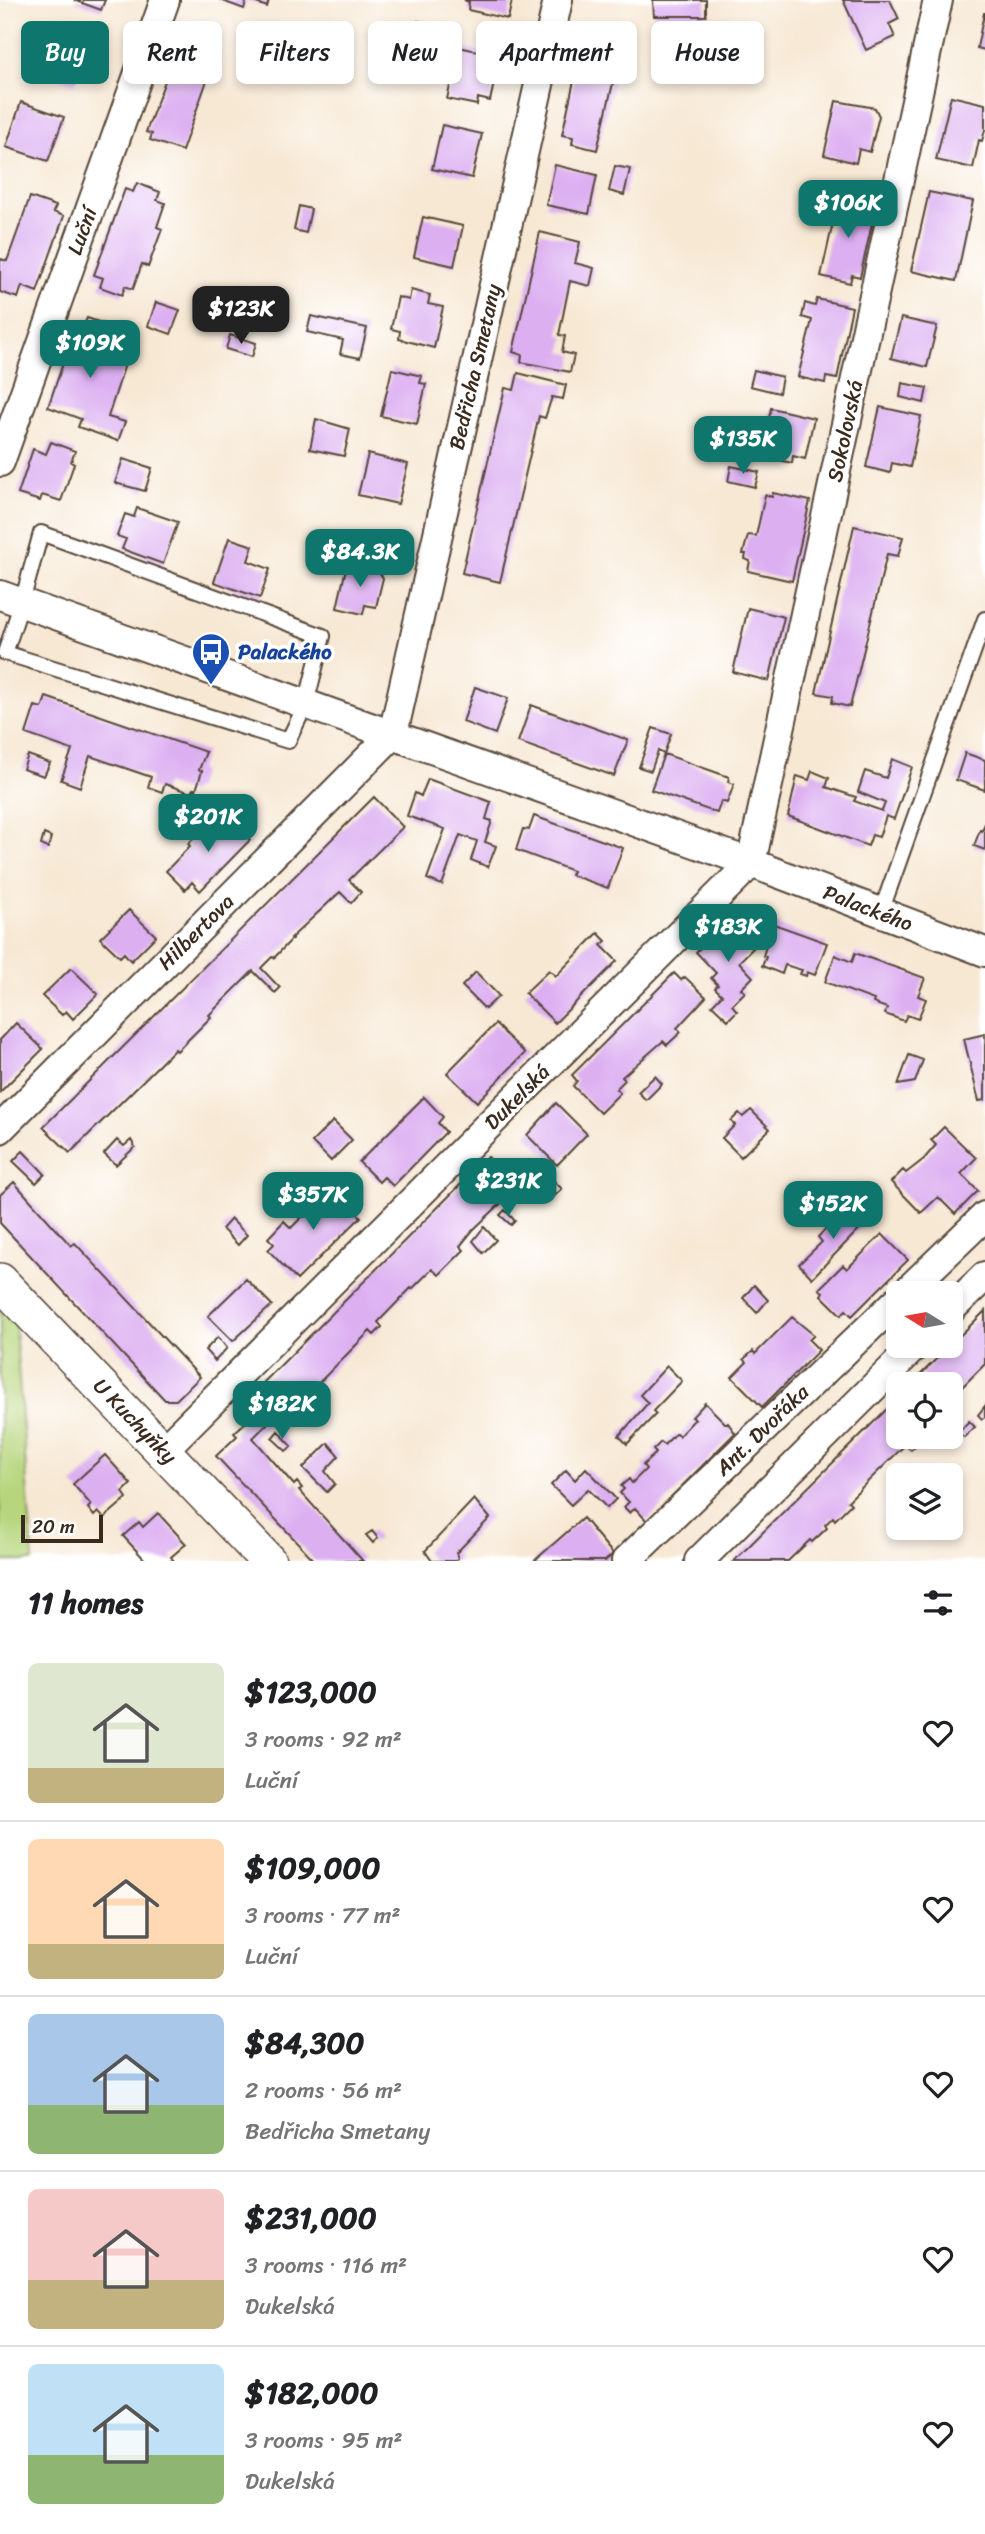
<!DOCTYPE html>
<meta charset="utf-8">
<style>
:root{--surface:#fff;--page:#f2f2f2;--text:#202124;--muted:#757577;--line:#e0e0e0;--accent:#0f766e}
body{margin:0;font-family:Sriracha,sans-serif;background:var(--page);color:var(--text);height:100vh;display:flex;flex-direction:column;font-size:26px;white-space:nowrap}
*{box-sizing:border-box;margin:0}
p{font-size:23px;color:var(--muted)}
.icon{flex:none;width:38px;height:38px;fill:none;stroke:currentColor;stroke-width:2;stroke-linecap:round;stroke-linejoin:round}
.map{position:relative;height:1561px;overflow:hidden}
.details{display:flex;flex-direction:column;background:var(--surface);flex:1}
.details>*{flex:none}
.top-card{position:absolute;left:21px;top:21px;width:943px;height:63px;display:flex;gap:14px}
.needle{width:46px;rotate:281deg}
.tools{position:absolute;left:886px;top:1281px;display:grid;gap:14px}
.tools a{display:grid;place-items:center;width:77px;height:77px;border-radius:10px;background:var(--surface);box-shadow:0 4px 10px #0003;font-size:35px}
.scale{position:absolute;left:21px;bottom:18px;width:82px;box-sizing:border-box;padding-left:7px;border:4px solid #3b2a1e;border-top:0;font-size:19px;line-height:24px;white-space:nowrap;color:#3b2a1e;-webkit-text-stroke:5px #fff;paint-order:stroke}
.price{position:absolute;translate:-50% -60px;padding:0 16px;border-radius:14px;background:var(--accent);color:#fff;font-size:23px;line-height:46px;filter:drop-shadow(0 2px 4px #0008)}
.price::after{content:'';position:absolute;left:50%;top:42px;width:21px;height:16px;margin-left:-10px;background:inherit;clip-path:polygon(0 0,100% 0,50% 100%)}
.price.selected{background:#222;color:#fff}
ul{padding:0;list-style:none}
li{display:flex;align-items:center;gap:21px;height:175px;padding:0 28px}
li+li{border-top:2px solid var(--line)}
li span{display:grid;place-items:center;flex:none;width:196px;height:140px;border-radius:10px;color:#555}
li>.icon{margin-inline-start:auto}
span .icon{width:84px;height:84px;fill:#fffc;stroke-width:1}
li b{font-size:30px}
h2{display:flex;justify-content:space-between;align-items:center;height:84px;padding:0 28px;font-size:30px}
.tag{padding:0 24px;border-radius:10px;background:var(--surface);box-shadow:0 4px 10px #0003;font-size:24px;line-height:63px}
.tag.selected{background:var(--accent);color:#fff}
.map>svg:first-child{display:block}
.green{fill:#b6d57c;stroke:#78804d;stroke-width:2}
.building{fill:#dcaff1}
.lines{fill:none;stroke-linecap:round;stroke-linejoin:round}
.service-casing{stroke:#574639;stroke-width:18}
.minor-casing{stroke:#574639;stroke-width:32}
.tertiary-casing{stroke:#574639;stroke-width:38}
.service{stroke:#fff;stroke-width:14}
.minor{stroke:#fff;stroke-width:28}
.tertiary{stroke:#fff;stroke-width:35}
.labels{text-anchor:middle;stroke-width:7;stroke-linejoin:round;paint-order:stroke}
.street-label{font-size:21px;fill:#3b2a1e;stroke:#fff}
.transit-label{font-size:21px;font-weight:bold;fill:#164399;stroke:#fff;text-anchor:start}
</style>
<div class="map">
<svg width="985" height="1561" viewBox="0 0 985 1561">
<rect width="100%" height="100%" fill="#fff"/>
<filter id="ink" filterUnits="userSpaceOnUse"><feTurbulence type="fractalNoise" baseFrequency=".0143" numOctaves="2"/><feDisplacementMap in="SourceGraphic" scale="14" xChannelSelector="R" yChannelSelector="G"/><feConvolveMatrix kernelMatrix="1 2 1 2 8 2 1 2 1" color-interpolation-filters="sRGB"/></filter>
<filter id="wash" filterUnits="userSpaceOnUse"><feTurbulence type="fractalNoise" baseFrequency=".00686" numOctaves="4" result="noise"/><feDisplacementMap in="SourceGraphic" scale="28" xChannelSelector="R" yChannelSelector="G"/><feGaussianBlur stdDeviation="1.57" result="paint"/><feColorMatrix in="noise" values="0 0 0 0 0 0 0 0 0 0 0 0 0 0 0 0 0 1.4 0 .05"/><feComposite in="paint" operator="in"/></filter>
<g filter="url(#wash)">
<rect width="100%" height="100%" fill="#f7e8d4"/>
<path class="green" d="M0,1303L14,1314L33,1561H0Z"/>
<g id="blocks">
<path class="building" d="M74,0H105L101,10Z
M220,0H247L244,9Z
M248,0H269L267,7Z
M464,0H512L508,19L468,10L469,2Z
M653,0H706V16H654Z
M843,0H890L899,19L889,24L895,37L866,50Z
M984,13H985V50L977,48Z
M418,21L445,27L441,43L436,41L432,57L404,51L408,35L414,37Z
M49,24L91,40L75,84L33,69Z
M459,47L500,56L490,101L478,98L477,105L447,99Z
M183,48L215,58L182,151L150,140L152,134L146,132L175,54L180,56Z
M583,62L608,67L613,70L615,75L597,150L572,144L573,137L562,135L577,67L582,68Z
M951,96L985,104V130L982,141L979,140L973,168L936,160Z
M836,101L875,108L879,116L870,152L859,149L856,163L824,155Z
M21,102L64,117L48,161L6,147Z
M442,125L482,134L472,178L432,169Z
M555,165L597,175L589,214L546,205Z
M615,166L630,169L624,195L609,191Z
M137,183L160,192L157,200L165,203L157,227L162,229L148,267L142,264L133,289L125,286L122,295L100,287L103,278L94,275L125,189L133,192Z
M929,192L973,201L956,281L911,271Z
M839,196L876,206L860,277L852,275L850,283L821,276Z
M30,197L56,206L53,212L64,216L37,292L22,286L18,298L0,292V262L1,259L7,261Z
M299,206L311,209L306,233L294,230Z
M423,217L463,226L454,266L414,257Z
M540,232L580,242L575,263L594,268L590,286L570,281L559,335L565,336L562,352L574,355L570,372L521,362L522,355L513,352Z
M411,290L430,295L428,304L443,307L434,348L399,339L400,331L391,329L398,297L409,300Z
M817,299L852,307L837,379L826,377L825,383L798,377L812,320L802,317L805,303L815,306Z
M156,302L180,310L171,334L148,326Z
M311,316L367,328L360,358L340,354L343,340L307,332Z
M87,318L105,324L103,332L114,335L109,352L127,358L108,417L125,422L118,441L78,427L81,419L48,407L77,323L84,325Z
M901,318L937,326L927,367L891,358Z
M230,335L256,343L252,357L226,349Z
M392,369L422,376L420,383L426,384L417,424L381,416Z
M754,370L782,377L779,393L750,386Z
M518,373L566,385L563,399L552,397L545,418L539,416L500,582L462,573L505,388L514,390Z
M902,383L927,388L924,403L900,397Z
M880,407L921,416L910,467L892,463L890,473L866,467Z
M771,408L814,418L805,459L793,456L792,463L761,456Z
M316,419L350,429L344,456L310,449Z
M51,442L75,451L71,462L74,464L61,501L42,495L40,501L18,494L33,449L46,454Z
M368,454L408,464L398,504L358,495Z
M123,459L152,468L145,491L115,483Z
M731,466L759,472L755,487L728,481Z
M773,493L810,501L792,581L748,571L750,561L745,559L746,554H743L748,535L756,536L765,495L772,497Z
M137,508L178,522L163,564L122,549L126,539L117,536L125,514L134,517Z
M854,526L903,537L898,556L887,554L850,707L832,703L833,696L816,693Z
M229,538L253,546L248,561L270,569L260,598L214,582Z
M347,564L377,569L383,578L376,607L365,605L363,614L337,608Z
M748,608L784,617L769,681L733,672Z
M475,687L508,698L495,734L463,722Z
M46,697L206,752L199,770L202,771L196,790L193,789L191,793L165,784L162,792L148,787L151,777L90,756L80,787L61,780L72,750L26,734L35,706L42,708Z
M531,705L628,740L614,776L518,742Z
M653,728L671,734L664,754L729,777L728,782L734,784L727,803L721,801L717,813L651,790L664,754L658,751L651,771L639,767Z
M965,753L985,760V790L956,780Z
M28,755L50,763L44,776L23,769Z
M892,759L912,767L894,819L886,816L879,837L872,835L868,846L788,816L797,776L809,780L812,771L829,778L826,787L856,797L854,801L882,811L885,803L858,792L865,771L886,778Z
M428,779L491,802L486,819L492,821L485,842L496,846L488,867L471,860L477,841L460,835L442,885L427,879L445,829L407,816L415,793L421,796Z
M374,797L403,827L349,880L361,892L351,903L340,892L291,938L292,939L274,958L272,957L261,968L280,988L275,993L253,971L209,1015L211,1017L177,1051L175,1049L70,1153L43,1127Z
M188,807L197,817L179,835L170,826Z
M226,815L250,840L200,891L192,882L185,890L166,871L190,846L188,844L214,818L219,822Z
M534,816L623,848L608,888L571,875L573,871L516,850L523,829L529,830Z
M985,823V850L974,846L980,830L982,831Z
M44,834L51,837L48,848L41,845Z
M129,910L156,936L131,961L124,953L120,957L100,938Z
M733,915L748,930L743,935L755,946L739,962L753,977L741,989L745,992L732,1005L737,1011L728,1020L712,1005L722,995L715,988L718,985L711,978L716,973L696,952Z
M766,924L773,926L774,924L827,943L815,975L807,972L806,976L800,974L802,970L785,965L782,974L762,966L766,957L763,956L766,946L759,943Z
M598,933L606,941L601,945L617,961L555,1023L525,993L549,970L556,976Z
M855,953L925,978L918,996L926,999L918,1019L907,1015L904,1021L885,1014L887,1008L873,1003L874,1000L825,982L835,955L852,962Z
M71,968L98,994L73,1019L66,1011L62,1015L42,996Z
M476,972L499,996L485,1009L462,986Z
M674,973L681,980L685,977L706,997L677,1028L681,1032L667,1045L663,1041L622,1077L625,1080L616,1089L620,1093L600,1113L573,1086L577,1081L572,1075Z
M16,1023L43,1049L0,1092V1040Z
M495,1024L525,1053L477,1102L447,1073Z
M985,1034V1100L979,1101L964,1039Z
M909,1055L923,1060L915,1082L898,1085Z
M655,1076L662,1084L646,1100L638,1092Z
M424,1097L443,1117L438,1123L446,1132L393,1186L384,1177L379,1182L359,1162Z
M556,1103L587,1134L557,1165L527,1135Z
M751,1110L770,1129L741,1157L722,1138L735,1125L731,1121L739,1113L743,1117Z
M333,1121L352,1140L331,1161L312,1142Z
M944,1127L976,1158L961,1174L978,1191L955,1214L938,1197L921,1213L891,1182L903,1170L906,1173L924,1159L936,1145L931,1140Z
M117,1140L124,1146L131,1140L135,1147L116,1165L104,1154Z
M23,1151L45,1174L36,1183L13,1161Z
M488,1157L518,1187L473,1230L460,1246L464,1250L439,1275L432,1269L412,1289L411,1288L378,1322L382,1327L374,1335L370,1331L300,1402L297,1400L280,1415L278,1413L253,1438L294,1485L297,1482L302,1488L299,1490L363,1561H315L216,1456L237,1436L234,1433L265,1404L253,1393Z
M540,1167L562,1189L550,1200L528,1178Z
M14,1182L71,1246L75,1243L200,1377L176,1400H165L0,1223V1195Z
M332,1188L361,1217L297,1280L268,1250L274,1244L268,1238L284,1221L291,1228L310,1209L304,1204L320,1189L326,1194Z
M853,1207L868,1220L812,1278L799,1264L822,1242L818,1237L833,1221L837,1224Z
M505,1210L515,1221L511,1225L500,1215Z
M231,1219L247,1235L238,1245L222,1229Z
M484,1227L496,1240L483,1253L473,1241Z
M882,1234L908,1260L852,1316L846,1310L841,1315L821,1295L823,1292L819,1289L843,1265L847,1269Z
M246,1279L272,1305L233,1341L208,1316Z
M754,1285L768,1300L757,1313L743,1298Z
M985,1311V1364L950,1399V1384H911Z
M792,1317L814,1335L809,1340L819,1350L762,1407L732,1377L747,1362L744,1359L753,1351L755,1354Z
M218,1337L227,1348L215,1361L205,1350Z
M667,1366L682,1381L653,1411L656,1414L627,1444L619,1436L648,1403L640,1395Z
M898,1398V1437H924L911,1450L905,1445L848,1501L851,1504L835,1520L833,1517L825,1525L827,1528L812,1542L810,1540L788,1561H734Z
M705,1403L725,1423H728L735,1433L647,1521L635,1508L630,1513L624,1507L629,1502L620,1493L624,1489L621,1486L629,1479L632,1483L646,1469L643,1465L656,1453L653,1450L661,1442L664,1445L676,1433L679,1436L695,1419L692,1417Z
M985,1406V1417L982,1419L978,1415Z
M969,1421L975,1427L964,1437L958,1433Z
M278,1431L292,1446L286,1451L272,1438Z
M328,1443L339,1456L325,1471L335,1484L327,1492L303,1468Z
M105,1455L131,1484L123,1492L127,1498L104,1518L98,1512L94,1516L88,1508L91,1505L73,1484Z
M586,1468L616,1499L607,1508L588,1489L571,1505L551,1485L566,1470L575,1480Z
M474,1499L490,1518L456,1553L458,1558L455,1561H432L425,1551Z
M158,1513L186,1544L171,1557L174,1561H146L123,1536L139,1522L143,1527Z
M583,1518L613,1554L605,1561H534Z
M372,1531L378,1538L373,1543L366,1535Z"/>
</g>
</g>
<g filter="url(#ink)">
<use href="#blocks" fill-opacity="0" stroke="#574639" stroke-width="2"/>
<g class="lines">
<defs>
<path id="service" d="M41,533L323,636L306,704L288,741L5,653L22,602Z
M881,912L985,619"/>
<path id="minor" d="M0,462L165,0
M0,595L751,863L985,952
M393,734L558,0
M0,1129L393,734
M905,1293L985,1216
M950,1310L985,1276
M163,1450L751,863L938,0
M626,1561L898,1300
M699,1561L915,1346"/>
<path id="tertiary" d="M0,1281L268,1561"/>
</defs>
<use href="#service" class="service-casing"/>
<use href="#minor" class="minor-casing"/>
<use href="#tertiary" class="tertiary-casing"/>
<use href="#service" class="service"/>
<use href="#minor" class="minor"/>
<use href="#tertiary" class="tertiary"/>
</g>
</g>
<defs>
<symbol id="bus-pin" viewBox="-11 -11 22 30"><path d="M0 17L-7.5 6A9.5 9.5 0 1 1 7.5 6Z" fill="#1a4fb4" stroke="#fff"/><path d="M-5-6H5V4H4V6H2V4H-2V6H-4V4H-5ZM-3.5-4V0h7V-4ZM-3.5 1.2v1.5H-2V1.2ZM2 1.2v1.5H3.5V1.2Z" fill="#fff"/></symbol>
</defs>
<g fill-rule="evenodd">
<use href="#bus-pin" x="189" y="630" width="44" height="60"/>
</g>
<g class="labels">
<g class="street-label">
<text transform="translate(82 231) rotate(-70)" y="7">Luční</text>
<text transform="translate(475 367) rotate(-77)" y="7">Bedřicha Smetany</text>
<text transform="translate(845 431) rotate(-78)" y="7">Sokolovská</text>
<text transform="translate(868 908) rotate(21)" y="7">Palackého</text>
<text transform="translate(196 932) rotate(-45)" y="7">Hilbertova</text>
<text transform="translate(517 1097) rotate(-45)" y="7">Dukelská</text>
<text transform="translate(135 1421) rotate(46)" y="7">U Kuchyňky</text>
<text transform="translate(762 1430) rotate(-44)" y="7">Ant. Dvořáka</text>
</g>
<g class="transit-label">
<text x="238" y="659">Palackého</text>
</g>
</g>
</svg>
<div class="tools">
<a><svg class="needle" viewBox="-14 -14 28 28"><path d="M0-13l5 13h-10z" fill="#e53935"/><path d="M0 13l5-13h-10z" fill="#757577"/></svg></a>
<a><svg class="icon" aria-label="locate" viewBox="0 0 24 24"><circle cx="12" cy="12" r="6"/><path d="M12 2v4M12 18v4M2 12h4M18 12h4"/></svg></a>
<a><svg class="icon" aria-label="layers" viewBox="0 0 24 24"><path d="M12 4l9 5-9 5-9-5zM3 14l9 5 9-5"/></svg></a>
</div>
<div class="scale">20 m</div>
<b class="price" style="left:848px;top:240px">$106K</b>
<b class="price selected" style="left:241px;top:346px">$123K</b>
<b class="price" style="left:90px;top:380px">$109K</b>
<b class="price" style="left:743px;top:476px">$135K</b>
<b class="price" style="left:360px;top:589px">$84.3K</b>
<b class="price" style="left:208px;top:854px">$201K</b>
<b class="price" style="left:728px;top:964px">$183K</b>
<b class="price" style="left:508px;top:1218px">$231K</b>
<b class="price" style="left:313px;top:1232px">$357K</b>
<b class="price" style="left:833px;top:1241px">$152K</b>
<b class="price" style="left:282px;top:1441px">$182K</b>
<div class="top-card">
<a class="tag selected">Buy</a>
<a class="tag">Rent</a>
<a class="tag">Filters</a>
<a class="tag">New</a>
<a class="tag">Apartment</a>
<a class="tag">House</a>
</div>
</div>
<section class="details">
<h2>11 homes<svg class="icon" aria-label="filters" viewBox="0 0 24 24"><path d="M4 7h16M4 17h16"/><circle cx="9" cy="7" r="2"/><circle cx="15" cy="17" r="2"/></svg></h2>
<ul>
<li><span style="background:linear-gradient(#dfe7d0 75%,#c2b280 0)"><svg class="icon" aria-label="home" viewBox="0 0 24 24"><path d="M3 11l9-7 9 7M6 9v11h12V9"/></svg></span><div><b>$123,000</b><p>3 rooms · 92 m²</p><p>Luční</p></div><svg class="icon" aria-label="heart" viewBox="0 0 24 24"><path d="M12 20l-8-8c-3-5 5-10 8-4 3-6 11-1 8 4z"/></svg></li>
<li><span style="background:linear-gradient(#ffd9b3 75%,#c2b280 0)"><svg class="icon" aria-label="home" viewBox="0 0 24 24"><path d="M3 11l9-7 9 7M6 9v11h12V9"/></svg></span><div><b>$109,000</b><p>3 rooms · 77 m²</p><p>Luční</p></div><svg class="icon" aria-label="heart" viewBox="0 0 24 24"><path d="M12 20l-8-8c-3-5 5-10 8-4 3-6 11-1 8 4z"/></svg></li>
<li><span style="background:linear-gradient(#a9c7e8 65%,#8fb573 0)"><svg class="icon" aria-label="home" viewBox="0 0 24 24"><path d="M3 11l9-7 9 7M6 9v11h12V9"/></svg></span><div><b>$84,300</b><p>2 rooms · 56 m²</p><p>Bedřicha Smetany</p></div><svg class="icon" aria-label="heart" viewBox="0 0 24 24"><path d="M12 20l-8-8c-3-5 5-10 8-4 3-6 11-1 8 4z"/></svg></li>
<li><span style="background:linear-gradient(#f6c9c9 65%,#c2b280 0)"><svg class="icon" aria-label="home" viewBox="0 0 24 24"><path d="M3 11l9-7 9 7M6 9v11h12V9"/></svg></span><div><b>$231,000</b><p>3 rooms · 116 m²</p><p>Dukelská</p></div><svg class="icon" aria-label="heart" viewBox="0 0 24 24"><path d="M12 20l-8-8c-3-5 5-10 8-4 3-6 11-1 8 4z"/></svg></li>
<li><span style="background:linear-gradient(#bfe0f5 65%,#8fb573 0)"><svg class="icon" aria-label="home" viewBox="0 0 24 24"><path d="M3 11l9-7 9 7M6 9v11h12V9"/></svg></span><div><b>$182,000</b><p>3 rooms · 95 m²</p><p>Dukelská</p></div><svg class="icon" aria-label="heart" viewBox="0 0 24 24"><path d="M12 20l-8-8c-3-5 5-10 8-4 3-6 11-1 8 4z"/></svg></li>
</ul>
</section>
